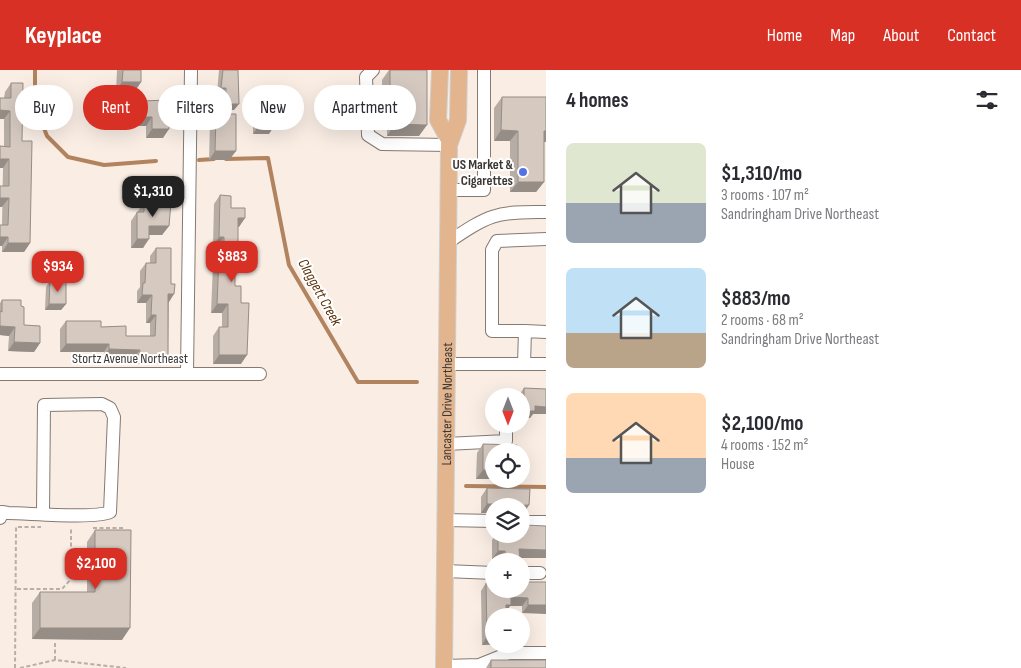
<!DOCTYPE html>
<meta charset="utf-8">
<style>
:root{--surface:#fff;--page:#f2f2f3;--text:#2b2b33;--muted:#7c7c81;--accent:#d93025}
body{margin:0;font-family:"Sofia Sans Condensed",sans-serif;background:var(--page);color:var(--text);height:100vh;display:flex;flex-direction:column;font-size:19px;white-space:nowrap}
*{box-sizing:border-box;margin:0}
p{font-size:16px;color:var(--muted)}
.icon{flex:none;width:28px;height:28px;fill:none;stroke:currentColor;stroke-width:2;stroke-linecap:round;stroke-linejoin:round}
.map{position:relative;flex:1;overflow:hidden}
.panel{display:flex;flex-direction:column;background:var(--surface);width:475px}
.panel>*{flex:none}
.top-card{position:absolute;left:15px;top:15px;width:455px;height:45px;display:flex;gap:10px}
.needle{width:32px;rotate:180deg}
.fabs{position:absolute;left:485px;top:318px;display:grid;gap:10px}
.fabs a{display:grid;place-items:center;width:45px;height:45px;border-radius:50%;background:var(--surface);box-shadow:0 5px 20px #0002;font-size:25px}
.price{position:absolute;translate:-50% -42px;padding:0 11px;border-radius:10px;background:var(--accent);color:#fff;font-size:16px;line-height:32px;filter:drop-shadow(0 1px 2px #0008)}
.price::after{content:'';position:absolute;left:50%;top:30px;width:15px;height:11px;margin-left:-8px;background:inherit;clip-path:polygon(0 0,100% 0,50% 100%)}
.price.selected{background:#222;color:#fff}
ul{padding:0;list-style:none}
li{display:flex;align-items:center;gap:15px;height:125px;padding:0 20px}
li span{display:grid;place-items:center;flex:none;width:140px;height:100px;border-radius:8px;color:#555}
li>.icon{margin-inline-start:auto}
span .icon{width:60px;height:60px;fill:#fffc;stroke-width:1}
li b{font-size:21px}
h2{display:flex;justify-content:space-between;align-items:center;height:60px;padding:0 20px;font-size:21px}
.pill{padding:0 18px;border-radius:22px;background:var(--surface);box-shadow:0 5px 20px #0002;font-size:18px;line-height:45px}
.pill.selected{background:var(--accent);color:#fff}
header{display:flex;align-items:center;gap:30px;box-sizing:border-box;height:70px;padding:0 25px;background:var(--accent);color:#fff}
header strong{font-size:24px}
nav{display:flex;gap:28px;margin-inline-start:auto;font-size:18px}
main{display:flex;flex:1;min-height:0}
.map>svg:first-child{display:block}
.lines{fill:none;stroke-linecap:round;stroke-linejoin:round}
.stream{stroke:#b1835f;stroke-width:4}
.minor-casing{stroke:#857a72;stroke-width:14}
.major-casing{stroke:#d0cfce;stroke-width:18}
.path{stroke:#b8afa8;stroke-width:2;stroke-dasharray:4 2.5;stroke-linecap:butt}
.minor{stroke:#fff;stroke-width:12}
.major{stroke:#e2b58e;stroke-width:16}
.wall{fill:#b7ada5}
.shaded-wall{fill:#958d86}
.building{fill:#d5c9c0;stroke:#958d86}
.poi-dot{fill:#5372e7;stroke:#fff;stroke-width:2}
.labels{text-anchor:middle;stroke-width:4;stroke-linejoin:round;paint-order:stroke}
.poi-label{font-size:14px;font-weight:bold;fill:#3c3734;stroke:#fff;text-anchor:end}
.street-label{font-size:14px;fill:#3c3734;stroke:#fff}
.water-label{font-size:15px;font-style:italic;fill:#5b3109;stroke:#fff}
</style>
<header>
<strong>Keyplace</strong>
<nav><a>Home</a><a>Map</a><a>About</a><a>Contact</a></nav>
</header>
<main>
<div class="map">
<svg width="546" height="598" viewBox="0 0 546 598">
<rect width="100%" height="100%" fill="#f9ede4"/>
<g class="lines">
<path class="stream" d="M35,0V35L47,66L68,87L104,95L156,91
M226,89L268,88L289,195L358,312H417
M199,90L214,89
M466,416L546,417"/>
<defs>
<path id="minor" d="M373,0L366,7L368,65L382,74L449,75
M448,120H484V0
M447,173C488,145 496,141 546,142
M525,261L546,262
M446,294H546
M524,294L525,261H492V180L497,171L546,169
M187,303L191,0
M0,304H260
M446,374L506,371V354
M0,448L2,442L8,443C28,443 95,449 110,442L114,347L110,338L102,334L44,335L43,443
M445,450L494,451
M521,452H546
M445,501L494,503
M521,503H540
M444,596L479,595L509,583H546"/>
<g id="major">
<path d="M440,0L438,50L449,70"/>
<path id="s1" d="M444,598L449,75L458,50L459,0"/>
</g>
</defs>
<use href="#minor" class="minor-casing"/>
<use href="#major" class="major-casing"/>
<path class="path" d="M93,458H123L124,461
M17,519H62L71,509V458
M55,573V590
M15,598L16,457H41
M20,598L55,590L126,598"/>
<use href="#minor" class="minor"/>
<use href="#major" class="major"/>
</g>
<path class="wall" d="M117,0H141V12L135,21H116Z
M219,0H238L234,40H222L221,24H217Z
M389,0H427L419,66H387V44H382V10Z
M11,13L22,71L30,173L24,182H2V176H0L2,155L3,98H0V76H4V49H0V28H4L5,22Z
M502,27H546V72H544V112L536,122H510V71H494V38Z
M142,31L163,68H146V56H136V40Z
M216,44L236,81L229,90H209L210,52Z
M257,45L269,64H253V51Z
M220,125L231,138L245,148L238,157L235,205V216L241,294H213V266L219,257H222V243H211L213,194L218,187V176H213L214,134Z
M144,132L169,156L162,165H149L143,178H131V151L137,142H138V141Z
M156,178L169,232L168,286L163,294H134V288L104,287V282H60V259L66,251L101,257L126,266H150V253H146V233H137V221L140,217V201L146,193H150V186Z
M50,211L66,234L61,240H45L46,217Z
M2,230L21,236L24,255L40,273L34,282L8,281L9,266L0,265V233Z
M524,318L546,319V344H533L530,348H521V326H519V325Z
M483,374L511,409H476L477,383Z
M487,418L530,419L529,435L523,444H521V436H494V443H481V427Z
M524,455L546,456L520,488L518,491H500V489H492V470L496,464H521V459Z
M95,460L122,570L32,569V533L40,522H87V472Z
M546,512L522,543V536H510L506,542L501,574L482,575L481,521L486,513Z
M491,590L546,598H486Z"/>
<path class="shaded-wall" d="M122,12H141L135,21H116Z
M221,18H226L221,24H217Z
M390,32H395L387,44H382Z
M226,34H239L234,40H222Z
M0,40L10,41L4,49H0Z
M142,47H152L146,56H136Z
M395,54L427,55L419,66H387Z
M257,58H273L269,64H253Z
M152,59H169L163,68H146Z
M501,60L518,61L510,71H494Z
M544,61H546V72H536Z
M215,81H236L229,90H209Z
M0,89H9L3,98H0Z
M518,112H544L536,122H510Z
M0,128H9L2,137H0Z
M238,148H245L239,157H232Z
M149,156H169L162,165H143Z
M0,167H8L2,176H0Z
M219,167H224L218,176H213Z
M137,169H149L143,178H131Z
M8,173H30L24,182H2Z
M235,196H242L236,205Z
M168,224H174L169,232H162Z
M142,225H152L146,233H137Z
M49,234H66L61,240H45Z
M217,234H228L222,243H211Z
M151,245H156L150,253H146Z
M0,256L15,257L9,266L0,265Z
M14,272L40,273L34,282L8,281Z
M66,274H109L104,282H60Z
M109,279L140,280L134,288L104,287Z
M219,285H247L241,294H213Z
M139,286H168L163,294H134Z
M535,336L546,337V344H533L530,348H521V345L524,341Z
M483,400H494V409H511H476Z
M487,434H501L499,436H494V443H481Z
M529,435L523,444H521V436H514Z
M519,479L546,480V488H514Z
M498,481H505L500,489H492Z
M506,489H520L518,491H504Z
M511,527L528,528L522,536H510L505,543H500Z
M528,535H546V544L522,543Z
M40,558H130L122,570L32,569Z
M487,566H494V574H501L482,575Z"/>
<path class="building" d="M123,0H141V12H122Z
M223,0H238L239,34H226V18H221Z
M390,0H427V55L395,54V32H390Z
M11,13H23L22,71H32L30,173H8V167H0V155H8L9,128H0V116H9V89H0V76L10,77V41L0,40V28H11Z
M502,27H546V61H544V112H518V61L501,60Z
M169,30V59H152V47H142V31Z
M216,44H236V81H215Z
M257,45H273V58H257Z
M220,125L231,126V138H245V148H238V173H242V196H235V216H241V233H249L247,285H219V257H228V234H217L219,185H224V167H219Z
M144,132H171L169,156H149V169H137V142H144Z
M156,178H171V214H175L174,224H168V286H139L140,280L109,279V274H66V251H101V257L126,256V266H155L156,245H151L152,225H142L143,213H145L146,193H156Z
M50,211L66,212V234H49Z
M2,230H21V236L24,237V255L40,256V273L14,272L15,257L0,256V241L2,242Z
M524,318L546,319V337L535,336V341H524Z
M483,374L517,375V381H494V400H483Z
M487,418L530,419L529,435L505,436L501,434H487Z
M524,455L546,456V480L519,479L520,489H506L505,481H498V464H521V461H523Z
M95,460H131L130,558H40V522H95Z
M494,512V519H521V512H546V535H528V528L511,527V535H506V546H494V566H487L486,513Z
M491,590H546V598H491Z"/>
<circle class="poi-dot" cx="523" cy="102" r="5"/>
<g class="labels">
<g class="poi-label">
<text x="513" y="99">US Market &amp;<tspan x="513" dy="16">Cigarettes</tspan></text>
</g>
<g class="street-label">
<text x="130" y="293">Stortz Avenue Northeast</text>
<text dy="5" stroke="none"><textPath href="#s1" startOffset="264">Lancaster Drive Northeast</textPath></text>
</g>
<g class="water-label">
<text transform="translate(320 222) rotate(61)" y="5">Claggett Creek</text>
</g>
</g>
</svg>
<div class="fabs">
<a><svg class="needle" viewBox="-14 -14 28 28"><path d="M0-13l5 13h-10z" fill="#e53935"/><path d="M0 13l5-13h-10z" fill="#7c7c81"/></svg></a>
<a><svg class="icon" aria-label="locate" viewBox="0 0 24 24"><circle cx="12" cy="12" r="6"/><path d="M12 2v4M12 18v4M2 12h4M18 12h4"/></svg></a>
<a><svg class="icon" aria-label="layers" viewBox="0 0 24 24"><path d="M12 4l9 5-9 5-9-5zM3 14l9 5 9-5"/></svg></a>
<a>+</a>
<a>−</a>
</div>
<b class="price selected" style="left:153px;top:148px">$1,310</b>
<b class="price" style="left:232px;top:213px">$883</b>
<b class="price" style="left:58px;top:223px">$934</b>
<b class="price" style="left:96px;top:520px">$2,100</b>
<div class="top-card">
<a class="pill">Buy</a>
<a class="pill selected">Rent</a>
<a class="pill">Filters</a>
<a class="pill">New</a>
<a class="pill">Apartment</a>
</div>
</div>
<section class="panel">
<h2>4 homes<svg class="icon" aria-label="filters" viewBox="0 0 24 24"><path d="M4 7h16M4 17h16"/><circle cx="9" cy="7" r="2"/><circle cx="15" cy="17" r="2"/></svg></h2>
<ul>
<li><span style="background:linear-gradient(#dfe7d0 60%,#9aa5b1 0)"><svg class="icon" aria-label="home" viewBox="0 0 24 24"><path d="M3 11l9-7 9 7M6 9v11h12V9"/></svg></span><div><b>$1,310/mo</b><p>3 rooms · 107 m²</p><p>Sandringham Drive Northeast</p></div></li>
<li><span style="background:linear-gradient(#bfe0f5 65%,#b9a48a 0)"><svg class="icon" aria-label="home" viewBox="0 0 24 24"><path d="M3 11l9-7 9 7M6 9v11h12V9"/></svg></span><div><b>$883/mo</b><p>2 rooms · 68 m²</p><p>Sandringham Drive Northeast</p></div></li>
<li><span style="background:linear-gradient(#ffd9b3 65%,#9aa5b1 0)"><svg class="icon" aria-label="home" viewBox="0 0 24 24"><path d="M3 11l9-7 9 7M6 9v11h12V9"/></svg></span><div><b>$2,100/mo</b><p>4 rooms · 152 m²</p><p>House</p></div></li>
</ul>
</section>
</main>
